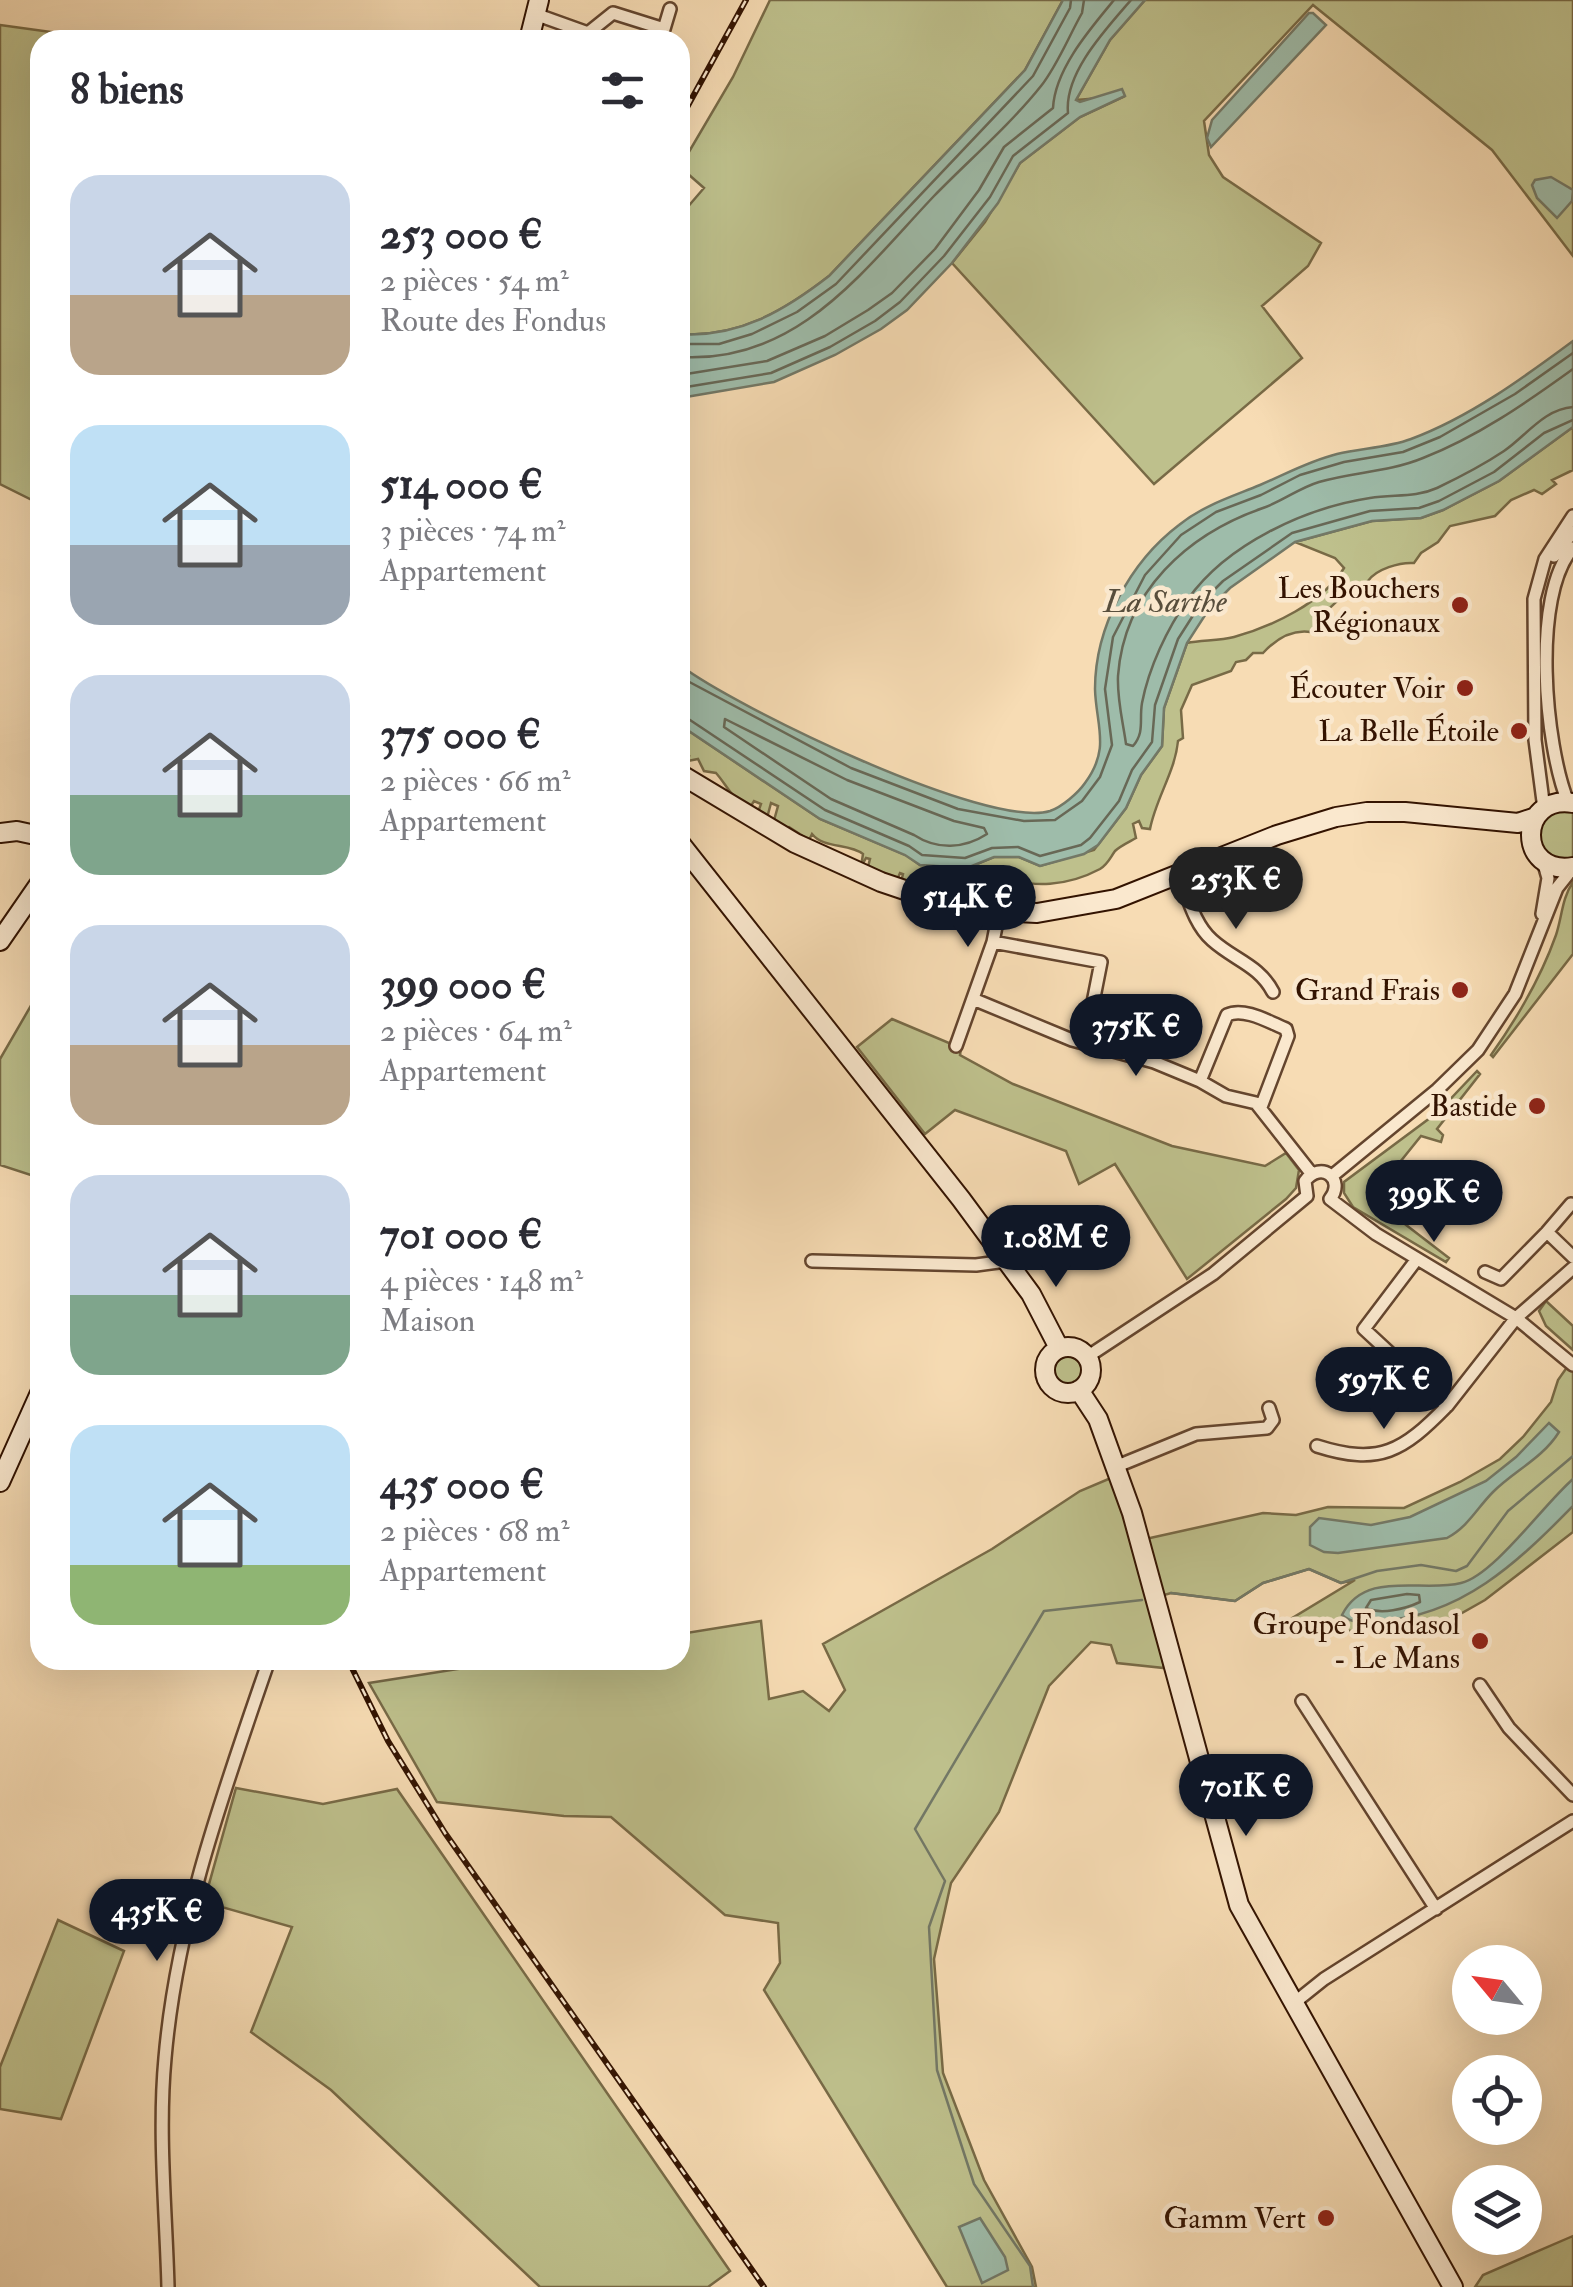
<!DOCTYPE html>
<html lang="fr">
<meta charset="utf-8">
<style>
:root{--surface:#fff;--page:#f7f7f7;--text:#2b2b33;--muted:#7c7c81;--accent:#111827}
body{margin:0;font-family:"IM FELL Double Pica",serif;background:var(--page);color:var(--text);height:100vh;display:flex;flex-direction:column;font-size:38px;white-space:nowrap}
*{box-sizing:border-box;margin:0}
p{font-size:32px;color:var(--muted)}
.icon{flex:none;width:55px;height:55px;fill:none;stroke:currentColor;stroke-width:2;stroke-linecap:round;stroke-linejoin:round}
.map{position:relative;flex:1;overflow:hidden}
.panel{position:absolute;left:30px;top:30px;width:660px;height:1640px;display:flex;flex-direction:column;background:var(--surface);border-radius:30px;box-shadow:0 10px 40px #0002}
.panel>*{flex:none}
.needle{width:65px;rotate:299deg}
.tools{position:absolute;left:1452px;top:1945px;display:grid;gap:20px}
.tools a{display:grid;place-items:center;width:90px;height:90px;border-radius:50%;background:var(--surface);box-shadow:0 10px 40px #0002;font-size:50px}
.price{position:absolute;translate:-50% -85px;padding:0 22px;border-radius:35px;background:var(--accent);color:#fff;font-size:32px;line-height:65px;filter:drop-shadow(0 2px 5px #0008)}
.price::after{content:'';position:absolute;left:50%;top:60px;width:30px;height:22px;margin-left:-15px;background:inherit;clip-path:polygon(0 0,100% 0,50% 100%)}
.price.selected{background:#222;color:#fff}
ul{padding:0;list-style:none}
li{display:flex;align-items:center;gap:30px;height:250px;padding:0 40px}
li span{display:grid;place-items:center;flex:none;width:280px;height:200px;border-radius:30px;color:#555}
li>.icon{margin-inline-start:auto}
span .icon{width:120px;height:120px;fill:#fffc;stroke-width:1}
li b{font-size:42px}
h2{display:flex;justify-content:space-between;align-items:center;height:120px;padding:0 40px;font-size:42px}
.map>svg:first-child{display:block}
.green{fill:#bec08c;stroke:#786a46;stroke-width:2.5}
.water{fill:#9ebcaa;stroke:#737866;stroke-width:2.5}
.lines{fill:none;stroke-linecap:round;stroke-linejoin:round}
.shore{stroke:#686856;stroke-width:2.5}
.stream{stroke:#737866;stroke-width:2.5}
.street-casing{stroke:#64452e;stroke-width:16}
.secondary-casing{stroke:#331301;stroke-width:22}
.street{stroke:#fae8ce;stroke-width:11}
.secondary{stroke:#fae8ce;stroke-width:18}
.rail-casing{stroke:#331301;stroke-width:6}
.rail{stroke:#fae8ce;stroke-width:2.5;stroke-dasharray:8;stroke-linecap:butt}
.poi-dot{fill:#8f2418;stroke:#fae8ce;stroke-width:4}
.labels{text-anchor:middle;stroke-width:9;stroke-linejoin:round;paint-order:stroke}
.poi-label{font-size:30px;fill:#331301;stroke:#fae8ce;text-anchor:end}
.water-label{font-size:32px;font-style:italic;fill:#584e3c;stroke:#fae8ce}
</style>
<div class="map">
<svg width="1573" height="2287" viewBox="0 0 1573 2287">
<rect width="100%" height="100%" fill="#f7dcb4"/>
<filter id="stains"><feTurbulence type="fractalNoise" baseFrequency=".002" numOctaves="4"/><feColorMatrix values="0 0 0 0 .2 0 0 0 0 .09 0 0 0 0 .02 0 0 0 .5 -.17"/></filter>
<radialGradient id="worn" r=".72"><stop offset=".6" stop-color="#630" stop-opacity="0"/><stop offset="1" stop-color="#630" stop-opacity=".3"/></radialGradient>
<path class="green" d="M770,0H1063L1025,70L829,276C784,311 738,338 680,334V216L704,188L680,167L733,77Z
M1145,0H1573V256L1492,150L1313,5L1204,121L1209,155L1223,177L1321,243L1308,266L1262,306L1302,358L1154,484L952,263L985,222L1020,163L1080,117L1125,96L1076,100L1110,40Z
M0,25L109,40H40V504L0,484Z
M1573,427V470L1552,480L1556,484L1542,494L1534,490L1511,500L1495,516L1450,526L1438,542L1421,553L1414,563C1400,562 1376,569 1368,581C1359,594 1372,585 1357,593L1350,591C1335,601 1321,616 1311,632C1292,629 1275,640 1263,653H1253L1246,660L1236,662L1231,671L1192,685L1181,710L1183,738L1178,741C1175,772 1156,798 1150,829L1142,828L1139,821L1133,824L1136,838C1129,842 1120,846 1115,851C1110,858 1108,864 1100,869C1070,885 1030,891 1000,873L994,877L993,884L998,885L991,898L979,892L972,893C959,882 943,874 927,882L918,880L909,884L901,882L903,874L900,873L897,880L868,867L870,859L866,858L861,867L863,854C849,843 824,849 812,834L809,840L789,827L782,828L773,824L778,806L771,803L767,818L757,815L761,804L754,801L751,806C734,804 727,785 716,773L704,771L698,759L688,761L689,756L680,755V725L820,819L906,855L920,865L967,868L994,857H1019L1040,866L1094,850L1126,808L1141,775L1162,746L1164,708L1187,643C1202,640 1219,641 1234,637C1271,627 1324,602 1344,568L1335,558L1295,542L1372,521L1421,518L1443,510L1499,481Z
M1573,809V860L1564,862L1544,853L1537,831L1549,812Z
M1573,882V954L1493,1057L1491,1055C1518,1017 1540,980 1556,935C1562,917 1562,898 1573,882Z
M40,990V1178L0,1165V1059Z
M892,1019L961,1048L960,1055L1013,1084L1172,1146L1265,1166L1286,1153L1299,1170L1296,1188L1286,1199L1187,1279L1115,1164L1079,1184L1066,1151L955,1110L925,1134L857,1047Z
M1477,1071L1480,1074L1437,1129L1443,1135L1441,1142L1421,1136L1371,1198L1449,1258L1446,1262L1353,1207L1344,1193V1182L1438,1112Z
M1546,1301L1573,1326V1350L1546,1326L1539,1311Z
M1049 1370a18 18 0 1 1 36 0a18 18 0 1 1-36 0Z
M1570,1363L1573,1365V1532L1485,1600L1453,1618L1373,1630L1266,1634L1355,1580L1341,1583L1309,1569L1263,1583L1235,1601L1171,1593L1157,1597L1156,1623L1164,1668L1117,1663L1111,1645L1091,1642L1049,1686L999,1812L951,1883L934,1959L943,2073L984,2180L1032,2267L1036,2287H947L764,1990L780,1963L778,1923L725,1915L611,1817L564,1816L437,1802L369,1683L515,1660H680V1634L761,1621L769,1699L803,1691L829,1711L845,1690L823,1644L992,1549L1080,1491L1118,1475L1141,1540L1263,1513L1296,1515L1328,1507L1404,1508L1460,1482L1500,1459L1523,1437L1551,1402L1558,1380Z
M236,1788L323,1804L397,1789L730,2271L708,2287H540L331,2090L251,2032L292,1927L204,1902Z
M58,1920L124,1951L61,2119L0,2109V2067Z
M1573,2236V2287H1475L1483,2275Z"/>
<path class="water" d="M1063,0H1145L1110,40L1076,100L1080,102L1122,89L1125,96L1080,117L1020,163L998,203L952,263L907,310L881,329L835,355L774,382L680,398V334C738,338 784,311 829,276L1025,70Z
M1309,13H1313L1326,25L1211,147L1207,138L1212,120Z
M1551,177L1573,190L1572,201L1557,218L1537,198L1532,185L1535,180Z
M1573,341V427L1499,481L1443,510L1421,518L1372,521L1295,542L1230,588L1209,609L1187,643L1164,708L1162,746L1141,775L1126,808L1098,845L1084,854L1040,866L1019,857H994L967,868L920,865L905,855L820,819L680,725V665C733,706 988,830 1050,811C1062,807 1078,793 1085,783C1111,748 1096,726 1095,689C1095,627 1130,562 1179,525C1204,505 1231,497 1260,485C1286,474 1309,461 1337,454C1362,448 1387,448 1411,439C1470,417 1523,378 1573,341Z
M1549,1423L1559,1432C1543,1458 1514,1471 1493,1492C1477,1508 1468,1527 1447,1538L1338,1553L1324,1552L1310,1545V1527L1319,1518L1371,1525L1410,1517L1486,1481L1516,1457Z
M1573,1479V1506C1518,1562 1461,1617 1378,1621C1364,1622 1352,1624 1342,1615C1365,1569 1422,1593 1461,1583C1494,1575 1544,1504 1573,1479Z
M980,2218L1005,2257L1008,2270L982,2283L959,2227Z"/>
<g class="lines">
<path class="shore" d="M680,344H719L752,334L797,312L836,284L1033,76L1070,8L1071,0
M680,357C797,364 862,272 934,196C969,160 1009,126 1041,86C1057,66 1069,36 1082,13L1084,0
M1573,369C1526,403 1477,437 1423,458C1389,472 1353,472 1319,482C1299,488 1283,501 1263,508C1188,534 1124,591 1118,676C1117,700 1123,722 1126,744L1133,746C1145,732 1139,720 1142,703C1149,667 1167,629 1188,599C1227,544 1305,508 1370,498C1394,494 1415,498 1437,488C1460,477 1483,465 1504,451C1526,436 1544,409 1573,407
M680,375L767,361L825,336L868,310L892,293L935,249L979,190L1004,147L1053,108C1055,69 1090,29 1114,0
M680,388L771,373L830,347L875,321L900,302L944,256L990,197L1013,156L1068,113C1064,73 1106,29 1131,0
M680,677L851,768L958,809L1024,821L1055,820L1082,801L1100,777L1112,745L1105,689L1113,637L1145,575L1181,535L1216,512L1261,495L1300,475L1344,462L1403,452L1440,437L1515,394L1573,353
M680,718L690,720L825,810L909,846L922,855L965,858L992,848L1018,847L1040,856L1081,845L1090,838L1119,801L1132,770L1152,742L1155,705L1178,639L1201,603L1223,581L1292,533L1370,511L1419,508L1439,501L1494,472L1544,433L1573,420
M725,719L847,780L954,821L984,828L987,834C964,849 937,850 914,835L831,799L724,727Z
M1407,1594L1419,1595L1420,1602C1405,1609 1381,1615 1366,1608L1371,1600Z"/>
<path class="stream" d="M1171,1593L1235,1601L1263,1583L1309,1569L1341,1583L1377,1571L1421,1565L1456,1571L1467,1566L1508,1511L1573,1456
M1033,2287L1030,2266L974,2184L937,2070L929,1927L945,1881L915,1829L1044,1611L1142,1600"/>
<defs>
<path id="street" d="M535,14L588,33L613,13L664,29L670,9
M1554,556L1573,532
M1568,802C1545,746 1531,595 1573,548
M1544,809L1535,740L1534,599L1545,559L1573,516
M1179,875C1188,897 1194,924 1212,940C1234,960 1259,965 1273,992
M1542,914L1548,878L1543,861
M993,942L1101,962L1085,1043
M973,999L1072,1040L1154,1062L1200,1081L1226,1096L1256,1103L1311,1173
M956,1046L993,942L999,911
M1200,1081L1227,1015C1244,1007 1269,1022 1286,1029L1288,1036L1261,1107
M1332,1176L1437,1090L1478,1050L1515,994L1557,888L1573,868
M1307,1196L1305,1181C1321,1160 1346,1179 1330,1199
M1330,1199L1376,1234L1516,1318L1573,1365
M1547,1232L1571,1204
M1417,1259L1364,1329L1447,1406L1516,1318L1573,1268
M812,1261L976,1265L1006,1261
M1485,1272L1501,1279L1547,1232L1573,1257
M1087,1357L1213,1274L1307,1196
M1317,1446C1380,1466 1403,1451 1447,1406
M1115,1467L1196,1434L1267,1428L1273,1420L1269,1408
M1480,1685L1509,1728L1573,1795
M1302,1701L1436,1909
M1294,2003L1324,1979L1573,1821
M168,2287C166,2212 158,2133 165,2058C177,1919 224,1791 269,1660"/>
<path id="secondary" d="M529,40L539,0
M680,774L795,843L881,882L961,909L1037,913L1116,899L1277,835L1336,817L1367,812H1405L1518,823L1536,817
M1573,803C1517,794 1517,876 1573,867
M0,833L17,831L40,836
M680,843L961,1199L1031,1294L1059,1348
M0,941L40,883
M1045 1370a23 23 0 1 1 46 0a23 23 0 1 1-46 0Z
M1079,1390L1098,1419L1132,1513L1239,1905L1453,2287
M0,1482L40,1393"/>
</defs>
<use href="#street" class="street-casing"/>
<use href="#secondary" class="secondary-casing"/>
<use href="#street" class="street"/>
<use href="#secondary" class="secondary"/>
<defs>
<path id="rail" d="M680,120L746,0
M348,1660L388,1741L445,1833L764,2287"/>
</defs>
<use href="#rail" class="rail-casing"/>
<use href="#rail" class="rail"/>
</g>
<g class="poi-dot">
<circle cx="1460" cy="605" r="10"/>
<circle cx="1465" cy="688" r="10"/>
<circle cx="1519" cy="731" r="10"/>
<circle cx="1460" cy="990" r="10"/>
<circle cx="1537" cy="1106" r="10"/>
<circle cx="1480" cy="1641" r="10"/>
<circle cx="1326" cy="2218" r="10"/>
</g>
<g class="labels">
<g class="poi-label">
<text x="1440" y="598">Les Bouchers<tspan x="1440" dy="34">Régionaux</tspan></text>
<text x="1445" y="698">Écouter Voir</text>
<text x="1499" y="741">La Belle Étoile</text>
<text x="1440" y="1000">Grand Frais</text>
<text x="1517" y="1116">Bastide</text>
<text x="1460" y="1634">Groupe Fondasol<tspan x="1460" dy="34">- Le Mans</tspan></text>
<text x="1306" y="2228">Gamm Vert</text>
</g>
<g class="water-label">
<text x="1165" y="612">La Sarthe</text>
</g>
</g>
<rect width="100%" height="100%" filter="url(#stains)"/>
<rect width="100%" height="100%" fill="url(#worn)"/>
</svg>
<div class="tools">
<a><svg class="needle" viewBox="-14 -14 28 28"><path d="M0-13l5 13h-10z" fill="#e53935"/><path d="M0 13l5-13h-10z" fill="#7c7c81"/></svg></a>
<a><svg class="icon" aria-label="locate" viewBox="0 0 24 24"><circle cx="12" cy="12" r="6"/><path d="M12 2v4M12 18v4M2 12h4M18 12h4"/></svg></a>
<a><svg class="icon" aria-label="layers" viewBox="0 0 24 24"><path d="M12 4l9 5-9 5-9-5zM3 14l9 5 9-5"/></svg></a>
</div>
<b class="price selected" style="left:1236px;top:932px">253K €</b>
<b class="price" style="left:968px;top:950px">514K €</b>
<b class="price" style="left:1136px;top:1079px">375K €</b>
<b class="price" style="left:1434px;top:1245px">399K €</b>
<b class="price" style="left:1056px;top:1290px">1.08M €</b>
<b class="price" style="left:1384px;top:1432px">597K €</b>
<b class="price" style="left:1246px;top:1839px">701K €</b>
<b class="price" style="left:157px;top:1964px">435K €</b>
<section class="panel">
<h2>8 biens<svg class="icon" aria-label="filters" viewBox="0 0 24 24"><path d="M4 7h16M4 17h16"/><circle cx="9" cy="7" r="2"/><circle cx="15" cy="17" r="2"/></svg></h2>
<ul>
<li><span style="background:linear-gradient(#c9d6e8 60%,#b9a48a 0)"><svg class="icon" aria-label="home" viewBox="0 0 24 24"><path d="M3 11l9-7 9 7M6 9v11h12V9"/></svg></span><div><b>253 000 €</b><p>2 pièces · 54 m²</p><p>Route des Fondus</p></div></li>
<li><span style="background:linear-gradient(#bfe0f5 60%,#9aa5b1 0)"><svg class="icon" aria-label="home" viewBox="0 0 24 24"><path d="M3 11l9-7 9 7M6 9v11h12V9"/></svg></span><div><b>514 000 €</b><p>3 pièces · 74 m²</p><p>Appartement</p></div></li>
<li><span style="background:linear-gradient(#c9d6e8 60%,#7fa58c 0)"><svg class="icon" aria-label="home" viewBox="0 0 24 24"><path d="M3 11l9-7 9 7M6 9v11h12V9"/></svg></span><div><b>375 000 €</b><p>2 pièces · 66 m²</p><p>Appartement</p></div></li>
<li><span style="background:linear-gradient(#c9d6e8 60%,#b9a48a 0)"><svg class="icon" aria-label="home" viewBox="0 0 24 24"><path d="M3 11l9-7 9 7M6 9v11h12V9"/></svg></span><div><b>399 000 €</b><p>2 pièces · 64 m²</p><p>Appartement</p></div></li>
<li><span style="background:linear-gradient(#c9d6e8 60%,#7fa58c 0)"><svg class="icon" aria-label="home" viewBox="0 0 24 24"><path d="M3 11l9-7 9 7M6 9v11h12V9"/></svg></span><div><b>701 000 €</b><p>4 pièces · 148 m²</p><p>Maison</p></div></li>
<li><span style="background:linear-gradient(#bfe0f5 70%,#8fb573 0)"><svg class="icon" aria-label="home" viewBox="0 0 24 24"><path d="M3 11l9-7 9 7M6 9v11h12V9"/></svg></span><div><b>435 000 €</b><p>2 pièces · 68 m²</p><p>Appartement</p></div></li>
</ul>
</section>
</div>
